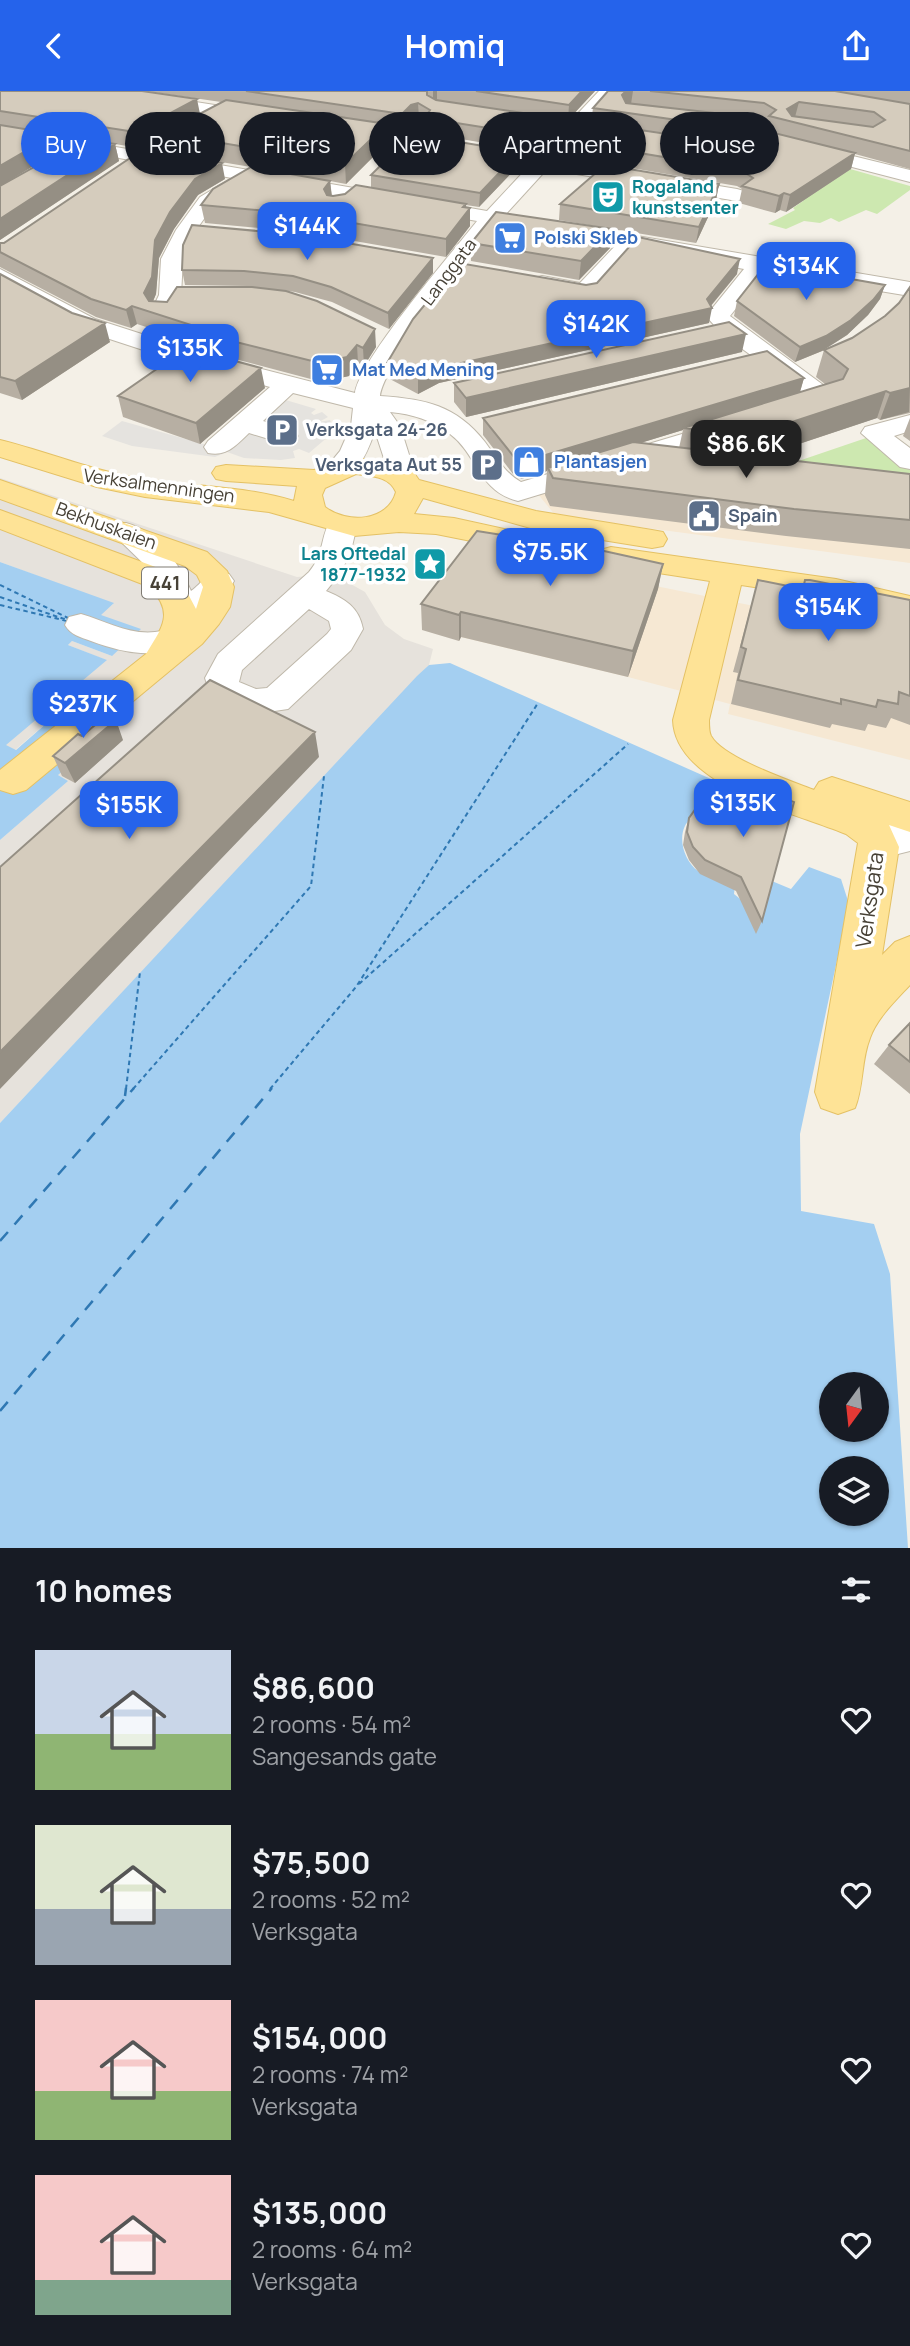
<!DOCTYPE html>
<meta charset="utf-8">
<style>
:root{--surface:#171b24;--page:#242831;--text:#f1f3f6;--muted:#9ea1a6;--accent:#2563eb}
body{margin:0;font-family:Manrope,sans-serif;background:var(--page);color:var(--text);height:100vh;display:flex;flex-direction:column;font-size:26px;white-space:nowrap}
*{box-sizing:border-box;margin:0}
p{font-size:23px;color:var(--muted)}
.icon{flex:none;width:38px;height:38px;fill:none;stroke:currentColor;stroke-width:2;stroke-linecap:round;stroke-linejoin:round}
.map{position:relative;height:1457px;overflow:hidden}
.details{display:flex;flex-direction:column;background:var(--surface);flex:1}
.details>*{flex:none}
.hud{position:absolute;left:21px;top:21px;width:868px;height:63px;display:flex;gap:14px}
.needle{width:46px;rotate:195deg}
.controls{position:absolute;left:819px;top:1281px;display:grid;gap:14px}
.controls a{display:grid;place-items:center;width:70px;height:70px;border-radius:50%;background:var(--surface);box-shadow:0 2px 5px #0004;font-size:35px}
.price{position:absolute;translate:-50% -60px;padding:0 16px;border-radius:14px;background:var(--accent);color:#fff;font-size:23px;line-height:46px;filter:drop-shadow(0 2px 4px #0008)}
.price::after{content:'';position:absolute;left:50%;top:42px;width:21px;height:16px;margin-left:-10px;background:inherit;clip-path:polygon(0 0,100% 0,50% 100%)}
.price.current{background:#222;color:#fff}
ul{padding:0;list-style:none}
li{display:flex;align-items:center;gap:21px;height:175px;padding:0 35px}
li span{display:grid;place-items:center;flex:none;width:196px;height:140px;border-radius:0px;color:#555}
li>.icon{margin-inline-start:auto}
span .icon{width:84px;height:84px;fill:#fffc;stroke-width:1}
li b{font-size:30px}
h2{display:flex;justify-content:space-between;align-items:center;height:84px;padding:0 35px;font-size:30px}
.pill{padding:0 24px;border-radius:32px;background:var(--surface);box-shadow:0 2px 5px #0004;font-size:24px;line-height:63px}
.pill.current{background:var(--accent);color:#fff}
header{display:flex;justify-content:space-between;align-items:center;height:91px;padding:0 35px;background:var(--accent);color:#fff;font-size:32px;font-weight:700}
.map>svg:first-child{display:block}
.commercial{fill:#f6e8d3}
.industrial{fill:#e6e2dc}
.green{fill:#cde8b0}
.parking{fill:#e5e3df}
.water{fill:#a4cff1;fill-rule:evenodd}
.lines{fill:none;stroke-linecap:round;stroke-linejoin:round}
.ferry-far1{stroke:#2f78b3;stroke-width:2;stroke-dasharray:4.5 3.5;stroke-linecap:butt}
.ferry{stroke:#2f78b3;stroke-width:2.5;stroke-dasharray:12 10;stroke-linecap:butt}
.minor-casing{stroke:#bfb8aa;stroke-width:2}
.major-casing{stroke:#e4c165;stroke-width:2}
.minor{fill:#fff;fill-rule:evenodd}
.major{fill:#fee396;fill-rule:evenodd}
.wall{fill:#b7afa3;fill-rule:evenodd}
.shaded-wall{fill:#958f84}
.building{fill:#d5ccbd;stroke:#958f84;stroke-width:2;fill-rule:evenodd}
.labels{text-anchor:middle;stroke-width:7;stroke-linejoin:round;paint-order:stroke}
.far-culture-label{font-size:18px;font-weight:bold;fill:#0d838f;stroke:#fff;text-anchor:start}
.far-shop-label{font-size:18px;font-weight:bold;fill:#366cbe;stroke:#fff;text-anchor:start}
.far-street-label{font-size:18px;fill:#474136;stroke:#fff}
.far-service-label{font-size:18px;font-weight:bold;fill:#4e5e75;stroke:#fff;text-anchor:start}
.shield{fill:#fff;stroke:#7e7a72;stroke-width:2}
.shield-label{font-size:19px;font-weight:bold;fill:#474136}
.street-label{font-size:21px;fill:#474136;stroke:#fff}
</style>
<header><svg class="icon" aria-label="back" viewBox="0 0 24 24"><path d="M15 5l-7 7 7 7"/></svg>Homiq<svg class="icon" aria-label="share" viewBox="0 0 24 24"><path d="M12 15V3M7 8l5-5 5 5M5 13v7h14v-7"/></svg></header>
<div class="map">
<svg width="910" height="1457" viewBox="0 0 910 1457">
<rect width="100%" height="100%" fill="#f4f0e7"/>
<path class="commercial" d="M617,376L910,405V472L556,425L537,402Z
M459,487L636,491L794,523L910,554V669L728,623L730,613L628,586L461,546L459,550Z"/>
<path class="industrial" d="M0,387L297,486L307,485L313,479L340,487L365,501L385,534L404,548L433,558L429,574L0,1032V749L67,690L58,684L33,701L67,619L64,617L15,659L5,654L106,569L68,554L72,550L112,565L100,523L113,513L0,471Z"/>
<path class="green" d="M822,70L910,95V99L877,123L866,119L839,131L831,127L820,132L804,130L786,138L768,133L795,119L793,117L803,110Z
M869,346L910,376V390L772,379Z"/>
<path class="parking" d="M279,307L316,318L311,322L314,324L322,321L328,326L319,331L330,329L333,335L321,337L320,341L329,345L309,362L299,358L293,360L295,367L281,369L244,367L227,361L215,366L132,355L102,345L122,330L221,358Z"/>
<path class="water" d="M0,471L114,512L101,524L141,538L112,565L72,550L68,554L107,569L6,654L16,659L64,617L108,641L58,684L68,690L0,749Z
M450,572L720,692L712,716C706,719 697,721 692,726C675,740 682,768 698,780C708,786 724,789 735,793L734,803L744,811L767,788L791,798L809,776L841,788L849,813L800,1043L801,1120L874,1133L890,1183L908,1457H0V1032L417,585L429,574ZM831,1293H877V1339H831ZM831,1377H877V1423H831Z"/>
<g class="lines">
<path class="ferry-far1" d="M0,494L68,527
M0,506L67,529
M0,514L67,530
M359,893L628,653
M126,998L140,881
M133,998L311,795L324,685
M270,998L356,896L538,612"/>
<path class="ferry" d="M125,1005L126,997
M0,1150L134,997
M0,1320L272,997"/>
<defs>
<path id="minor" d="M87,0H126L259,21L268,26L259,31L95,5Z
M599,0H616L555,68L737,98L744,100L747,104L744,108L737,110L547,78L506,123L910,191V205L765,181L730,225L834,302L838,307L834,312L825,315L816,312L722,243L706,225L744,178L635,158L593,205L585,207L534,197L531,192L534,187L542,185L580,192L615,155L496,134C471,162 384,273 380,305C425,308 456,314 485,351C496,366 505,382 521,391L729,329L738,331L742,337L738,343L518,410C478,400 478,364 450,343C432,329 412,323 390,321L400,335L416,386L412,392L402,394L392,392L375,340C367,362 357,391 329,384L325,378L340,360L351,335L353,317L293,302L263,330L294,339L298,345L294,351L285,353L249,342C236,354 227,366 208,362L204,356L208,350L270,296L186,273L79,238L0,194V178L95,228L204,263L355,302C360,268 451,163 477,130L253,91L214,114L196,139L183,168L181,204L171,226H155L151,221L159,204L161,168L176,139L200,106L232,87L0,46V36L487,120L529,75L335,42L326,37L335,32L538,65Z
M701,24L761,30L770,35L761,40L695,33L692,29Z
M804,53L910,79V91L798,62L795,58Z
M910,324V340L894,345L910,357V378L900,376L861,342L865,336Z
M341,426L351,429L356,435C353,462 343,480 326,500C345,508 359,516 363,538L351,559L288,618L254,623L212,608L205,587L218,563L309,481C325,462 320,445 331,429ZM309,518L329,530L331,538L327,543L267,597L256,598L239,591L242,579Z
M126,432C157,440 179,472 191,500C206,489 208,477 229,483L234,490C216,519 201,525 168,516L148,477L111,441L115,435Z
M81,523C105,530 129,544 155,541C177,539 188,520 212,526L216,534C210,544 201,549 191,553C156,568 126,563 91,550C80,546 71,544 65,534L69,526Z
M910,728V760L878,768L864,763L858,752L864,741Z"/>
<path id="major" d="M0,349C49,361 95,381 145,388C195,396 246,395 294,410L297,395L226,390L216,388L212,382L216,376L226,374L314,379L356,367L397,373L414,382L419,389L536,420L652,439L663,441L667,448L663,455L652,457L534,438L423,407L414,423L454,427L527,443L538,445L542,452L538,459L527,461L436,443L399,441L354,445L269,421L145,406L97,396L0,366ZM356,383C371,385 389,385 396,401C388,431 347,433 325,416L322,404L325,397Z
M0,389L207,461L227,480L234,496L230,516L219,533L202,553L26,699L13,703L0,699V679L146,563C162,536 175,523 150,496L0,438V419L172,482L187,501L196,518L203,496L197,484L185,475L0,408Z
M611,456L836,488L910,505V525L836,508L741,494L709,629C709,634 709,641 711,645C723,667 791,690 814,699L819,691L832,686L910,711V741L889,734L899,756L882,864L895,851L910,845V894C896,909 877,927 870,947C861,969 864,994 855,1017L838,1023L821,1017L815,1001L858,752L846,743C796,722 675,695 673,629L710,490L600,473L596,466L600,459Z"/>
</defs>
<use href="#minor" class="minor-casing"/>
<use href="#major" class="major-casing"/>
<use href="#minor" class="minor"/>
<use href="#major" class="major"/>
</g>
<path class="wall" d="M0,0L200,23L221,11L146,0H595L568,29L557,27L556,43L538,61L425,42V31L419,27L411,29L402,38L387,36V52L346,93L330,90L332,105H333L371,97V84L519,61L518,75L479,116L466,114L470,135L446,166L303,141L205,132L201,114L251,76L167,62L163,44L139,57L55,43L60,59L8,90L115,53L119,70L0,149Z
M608,0H910V78L855,63L851,78L786,121L780,119L775,122L739,112L742,98L737,95L561,65L562,49L591,32L593,17ZM751,26L761,27L768,31L766,40L754,37L750,32Z
M225,88L198,104L174,138L159,167L156,203L153,210L167,211L247,195L185,194L182,179L433,167V182L389,238L332,211L295,201L281,199L376,256L364,275L358,272L349,285L322,291L212,262L211,257L137,233L131,237L96,226L0,176V152Z
M719,93L716,109L696,152L559,129L560,113Z
M471,152L610,157L579,189L471,170Z
M0,183L110,251L22,309L0,302Z
M737,183L711,215L709,232L439,292L418,303L388,287L387,272L586,194Z
M885,194L880,208L868,224L847,244L822,260L795,271L734,225L737,210Z
M910,196V322L880,329L877,327L760,366L910,383V458L786,445L550,415L545,404L547,380L521,388L513,383L483,344V327L804,287L800,301L825,293L816,286L824,259L852,247L885,225L899,212ZM683,339L679,357L640,352Z
M742,261L466,326L454,311V292Z
M265,297L200,353L123,326L118,305Z
M910,327V350L903,345Z
M663,473L658,498L628,586L461,546L459,550L422,539L421,513Z
M758,489L802,498L805,489L910,509V634L891,627L886,637L868,633L865,640L832,633L830,637L731,613L738,582L733,581Z
M82,645L123,649L75,692L62,685L53,665Z
M719,704L762,830L756,843L736,800L700,783L689,769L683,754L685,741L689,727Z
M910,932V1003L874,973L889,954Z"/>
<path class="shaded-wall" d="M433,0H437V9L433,11Z
M582,0H595L568,29L569,14Z
M626,0H633L631,13L625,14L622,4Z
M197,8L200,23L163,42V44L139,57L135,41Z
M799,11L795,26L789,30L787,18Z
M418,12L419,27L411,29L402,38V23L411,14Z
M557,27L556,43L538,61L539,45Z
M387,33V52L346,93L345,73Z
M55,43L60,59L0,95V75Z
M115,53L119,70L0,149V128Z
M519,61L518,75L479,116L480,102Z
M855,62L851,78L786,121L790,104Z
M222,72L225,88L198,104L174,138L159,167L156,203L149,220L144,202L155,149L170,121L195,88Z
M330,90L332,108L325,116L324,98Z
M719,93L716,109L696,152L699,136Z
M784,102L780,119L775,122L779,105Z
M466,113V122L470,117V135L446,166V148L463,116Z
M612,138L610,157L579,189L581,170Z
M433,167V182L389,238L388,222Z
M740,168L737,183L708,218L712,217L709,232L439,292L418,303V287L439,277L707,208Z
M885,194L880,208L868,224L847,244L822,260L795,271L800,256Z
M132,215L137,233L131,237L126,219Z
M105,232L110,251L22,309L15,290Z
M375,238L376,256L364,275L363,257Z
M746,243L742,261L466,326V307Z
M357,254L358,272L349,285L322,291L320,272Z
M261,277L265,297L200,353L196,332Z
M804,287L799,304L683,337V339L549,380L548,377L547,380L521,388L522,371Z
M910,297L909,321L880,329L890,302Z
M886,300L877,327L745,371L752,344Z
M663,473L658,498L628,586L633,560Z
M461,521V546L459,550V524Z
M116,629L123,649L75,692L65,672Z
M315,641L319,666L0,998V961Z"/>
<path class="building" d="M0,0H142L197,8L135,41L0,20Z
M246,0H427V4L436,9L557,27L539,45L425,27L430,19L418,12L411,14L402,23Z
M476,0H582L569,14Z
M608,0H626L622,4L626,12L751,26L749,30L754,37L855,62L790,104L784,102L779,105L742,95L753,87L741,79L562,49L580,30L754,56L766,50L761,41L593,17Z
M650,0H835L910,13V60L769,25L776,19L764,12ZM799,11L874,21L885,29L873,36L792,25L787,18Z
M226,9L387,33L345,73L163,42Z
M0,34L55,43L0,75Z
M412,43L519,61L480,102L371,84Z
M83,49L115,53L0,128V95Z
M142,59L222,72L195,88L170,121L155,149L152,186L144,202L149,210L167,211L177,196H252L286,200L317,210L375,238L363,257L357,254L347,266L320,272L208,244L213,241L132,215L126,219L91,208L0,161V152H4Z
M605,74L719,93L699,136L560,113Z
M251,76L330,90L324,98L327,104L333,105L345,103L356,94L466,113L463,116L470,117L446,148L301,123L201,114L213,98Z
M496,121L612,138L581,170L471,152Z
M192,134L301,144L433,167L388,222L331,196L293,185L244,180L182,179L183,154Z
M638,146L740,168L707,208L712,217L439,277L418,287L387,272L413,228L459,172L586,194L597,192Z
M766,173L885,194L873,209L851,229L826,245L800,256L737,210Z
M0,183L72,222L105,232L15,290L0,286Z
M910,196V297L890,302L886,300L752,344L683,337L843,288L848,278L824,259L852,247L885,225L899,212Z
M729,231L746,243L466,307L454,292Z
M187,257L261,277L196,332L118,305Z
M767,260L804,287L522,371L514,366L483,327Z
M633,351L910,383V429L794,418L553,387L548,377Z
M477,440L545,451V447L663,473L633,560L461,521L459,524L421,513Z
M758,489L803,498L805,489H810L910,509V605L899,601L898,613L878,609L876,616L841,608V613L738,589L746,558L741,556Z
M210,589L315,641L0,961V776Z
M107,624L116,629L65,672L53,665L78,643L82,645Z
M719,704H737L762,709L775,704L794,711L762,830L741,786L705,769L693,756L687,741L689,727L699,713Z
M910,932V971L889,954Z"/>
<defs>
<symbol id="theatre-square" viewBox="-11 -11 22 22"><rect x="-9" y="-9" width="18" height="18" rx="4" fill="#0f9aa8" stroke="#fff"/><path d="M-5-5.5Q0-4 5-5.5V0Q5 5 0 6Q-5 5-5 0ZM-3.3-2.5H-1v1.5H-3.3ZM1-2.5H3.3v1.5H1ZM-2.8 1Q0 5.5 2.8 1Z" fill="#fff"/></symbol>
<symbol id="supermarket-square" viewBox="-11 -11 22 22"><rect x="-9" y="-9" width="18" height="18" rx="4" fill="#3f7fe0" stroke="#fff"/><path d="M-6-5.5h2.5l.6 2H6L4.5 2H-2.5L-4.4-4H-6ZM-1.5 3.2a1.3 1.3 0 1 0 .1 0ZM3 3.2a1.3 1.3 0 1 0 .1 0Z" fill="#fff"/></symbol>
<symbol id="parking-square" viewBox="-11 -11 22 22"><rect x="-9" y="-9" width="18" height="18" rx="4" fill="#5c6f8a" stroke="#fff"/><path d="M-3.5-5.5H1a3.5 3.5 0 0 1 0 7H-1V5.5H-3.5ZM-1-3.4V-.6H.8a1.4 1.4 0 0 0 0-2.8Z" fill="#fff"/></symbol>
<symbol id="shop-square" viewBox="-11 -11 22 22"><rect x="-9" y="-9" width="18" height="18" rx="4" fill="#3f7fe0" stroke="#fff"/><path d="M-5-2.5h2.3a2.7 3.5 0 0 1 5.4 0H5L5.5 6h-11ZM-1.5-2.5h3a1.5 2.3 0 0 0-3 0Z" fill="#fff"/></symbol>
<symbol id="civic-square" viewBox="-11 -11 22 22"><rect x="-9" y="-9" width="18" height="18" rx="4" fill="#5c6f8a" stroke="#fff"/><path d="M-.6-6.5H3V-4.5H.6V-3L4-1V1h2V6H-6V1h2V-1L-.6-3ZM-1.2 2.5V6h2.4V2.5Z" fill="#fff"/></symbol>
<symbol id="sight-square" viewBox="-11 -11 22 22"><rect x="-9" y="-9" width="18" height="18" rx="4" fill="#0f9aa8" stroke="#fff"/><path d="M0-6L1.8-2.2L6-1.7L2.9 1.2L3.7 5.4L0 3.3L-3.7 5.4L-2.9 1.2L-6-1.7L-1.8-2.2Z" fill="#fff"/></symbol>
</defs>
<g fill-rule="evenodd">
<use href="#theatre-square" x="589" y="87" width="38" height="38"/>
<use href="#supermarket-square" x="491" y="128" width="38" height="38"/>
<use href="#supermarket-square" x="308" y="260" width="38" height="38"/>
<use href="#parking-square" x="263" y="320" width="38" height="38"/>
<use href="#shop-square" x="510" y="352" width="38" height="38"/>
<use href="#parking-square" x="468" y="355" width="38" height="38"/>
<use href="#civic-square" x="685" y="406" width="38" height="38"/>
<use href="#sight-square" x="411" y="454" width="38" height="38"/>
</g>
<g class="labels">
<g class="far-culture-label">
<text x="632" y="102">Rogaland<tspan x="632" dy="21">kunstsenter</tspan></text>
<text x="406" y="469" text-anchor="end">Lars Oftedal<tspan x="406" dy="21">1877-1932</tspan></text>
</g>
<g class="far-shop-label">
<text x="534" y="153">Polski Skleb</text>
<text x="352" y="285">Mat Med Mening</text>
<text x="554" y="377">Plantasjen</text>
</g>
<g class="far-street-label">
<text transform="translate(449 181) rotate(-53)" y="6">Langgata</text>
<text transform="translate(159 395) rotate(8)" y="6">Verksalmenningen</text>
<text transform="translate(106 435) rotate(20)" y="6">Bekhuskaien</text>
</g>
<g class="far-service-label">
<text x="306" y="345">Verksgata 24-26</text>
<text x="462" y="380" text-anchor="end">Verksgata Aut 55</text>
<text x="728" y="431">Spain</text>
</g>
<rect class="shield" x="142" y="476.5" width="46" height="31" rx="5"/>
<g class="shield-label">
<text x="165" y="499">441</text>
</g>
<g class="street-label">
<text transform="translate(870 809) rotate(-82)" y="7">Verksgata</text>
</g>
</g>
</svg>
<div class="controls">
<a><svg class="needle" viewBox="-14 -14 28 28"><path d="M0-13l5 13h-10z" fill="#e53935"/><path d="M0 13l5-13h-10z" fill="#9ea1a6"/></svg></a>
<a><svg class="icon" aria-label="layers" viewBox="0 0 24 24"><path d="M12 4l9 5-9 5-9-5zM3 14l9 5 9-5"/></svg></a>
</div>
<b class="price" style="left:307px;top:171px">$144K</b>
<b class="price" style="left:806px;top:211px">$134K</b>
<b class="price" style="left:596px;top:269px">$142K</b>
<b class="price" style="left:190px;top:293px">$135K</b>
<b class="price current" style="left:746px;top:389px">$86.6K</b>
<b class="price" style="left:550px;top:497px">$75.5K</b>
<b class="price" style="left:828px;top:552px">$154K</b>
<b class="price" style="left:83px;top:649px">$237K</b>
<b class="price" style="left:743px;top:748px">$135K</b>
<b class="price" style="left:129px;top:750px">$155K</b>
<div class="hud">
<a class="pill current">Buy</a>
<a class="pill">Rent</a>
<a class="pill">Filters</a>
<a class="pill">New</a>
<a class="pill">Apartment</a>
<a class="pill">House</a>
</div>
</div>
<section class="details">
<h2>10 homes<svg class="icon" aria-label="filters" viewBox="0 0 24 24"><path d="M4 7h16M4 17h16"/><circle cx="9" cy="7" r="2"/><circle cx="15" cy="17" r="2"/></svg></h2>
<ul>
<li><span style="background:linear-gradient(#c9d6e8 60%,#8fb573 0)"><svg class="icon" aria-label="home" viewBox="0 0 24 24"><path d="M3 11l9-7 9 7M6 9v11h12V9"/></svg></span><div><b>$86,600</b><p>2 rooms · 54 m²</p><p>Sangesands gate</p></div><svg class="icon" aria-label="heart" viewBox="0 0 24 24"><path d="M12 20l-8-8c-3-5 5-10 8-4 3-6 11-1 8 4z"/></svg></li>
<li><span style="background:linear-gradient(#dfe7d0 60%,#9aa5b1 0)"><svg class="icon" aria-label="home" viewBox="0 0 24 24"><path d="M3 11l9-7 9 7M6 9v11h12V9"/></svg></span><div><b>$75,500</b><p>2 rooms · 52 m²</p><p>Verksgata</p></div><svg class="icon" aria-label="heart" viewBox="0 0 24 24"><path d="M12 20l-8-8c-3-5 5-10 8-4 3-6 11-1 8 4z"/></svg></li>
<li><span style="background:linear-gradient(#f6c9c9 65%,#8fb573 0)"><svg class="icon" aria-label="home" viewBox="0 0 24 24"><path d="M3 11l9-7 9 7M6 9v11h12V9"/></svg></span><div><b>$154,000</b><p>2 rooms · 74 m²</p><p>Verksgata</p></div><svg class="icon" aria-label="heart" viewBox="0 0 24 24"><path d="M12 20l-8-8c-3-5 5-10 8-4 3-6 11-1 8 4z"/></svg></li>
<li><span style="background:linear-gradient(#f6c9c9 75%,#7fa58c 0)"><svg class="icon" aria-label="home" viewBox="0 0 24 24"><path d="M3 11l9-7 9 7M6 9v11h12V9"/></svg></span><div><b>$135,000</b><p>2 rooms · 64 m²</p><p>Verksgata</p></div><svg class="icon" aria-label="heart" viewBox="0 0 24 24"><path d="M12 20l-8-8c-3-5 5-10 8-4 3-6 11-1 8 4z"/></svg></li>
</ul>
</section>
